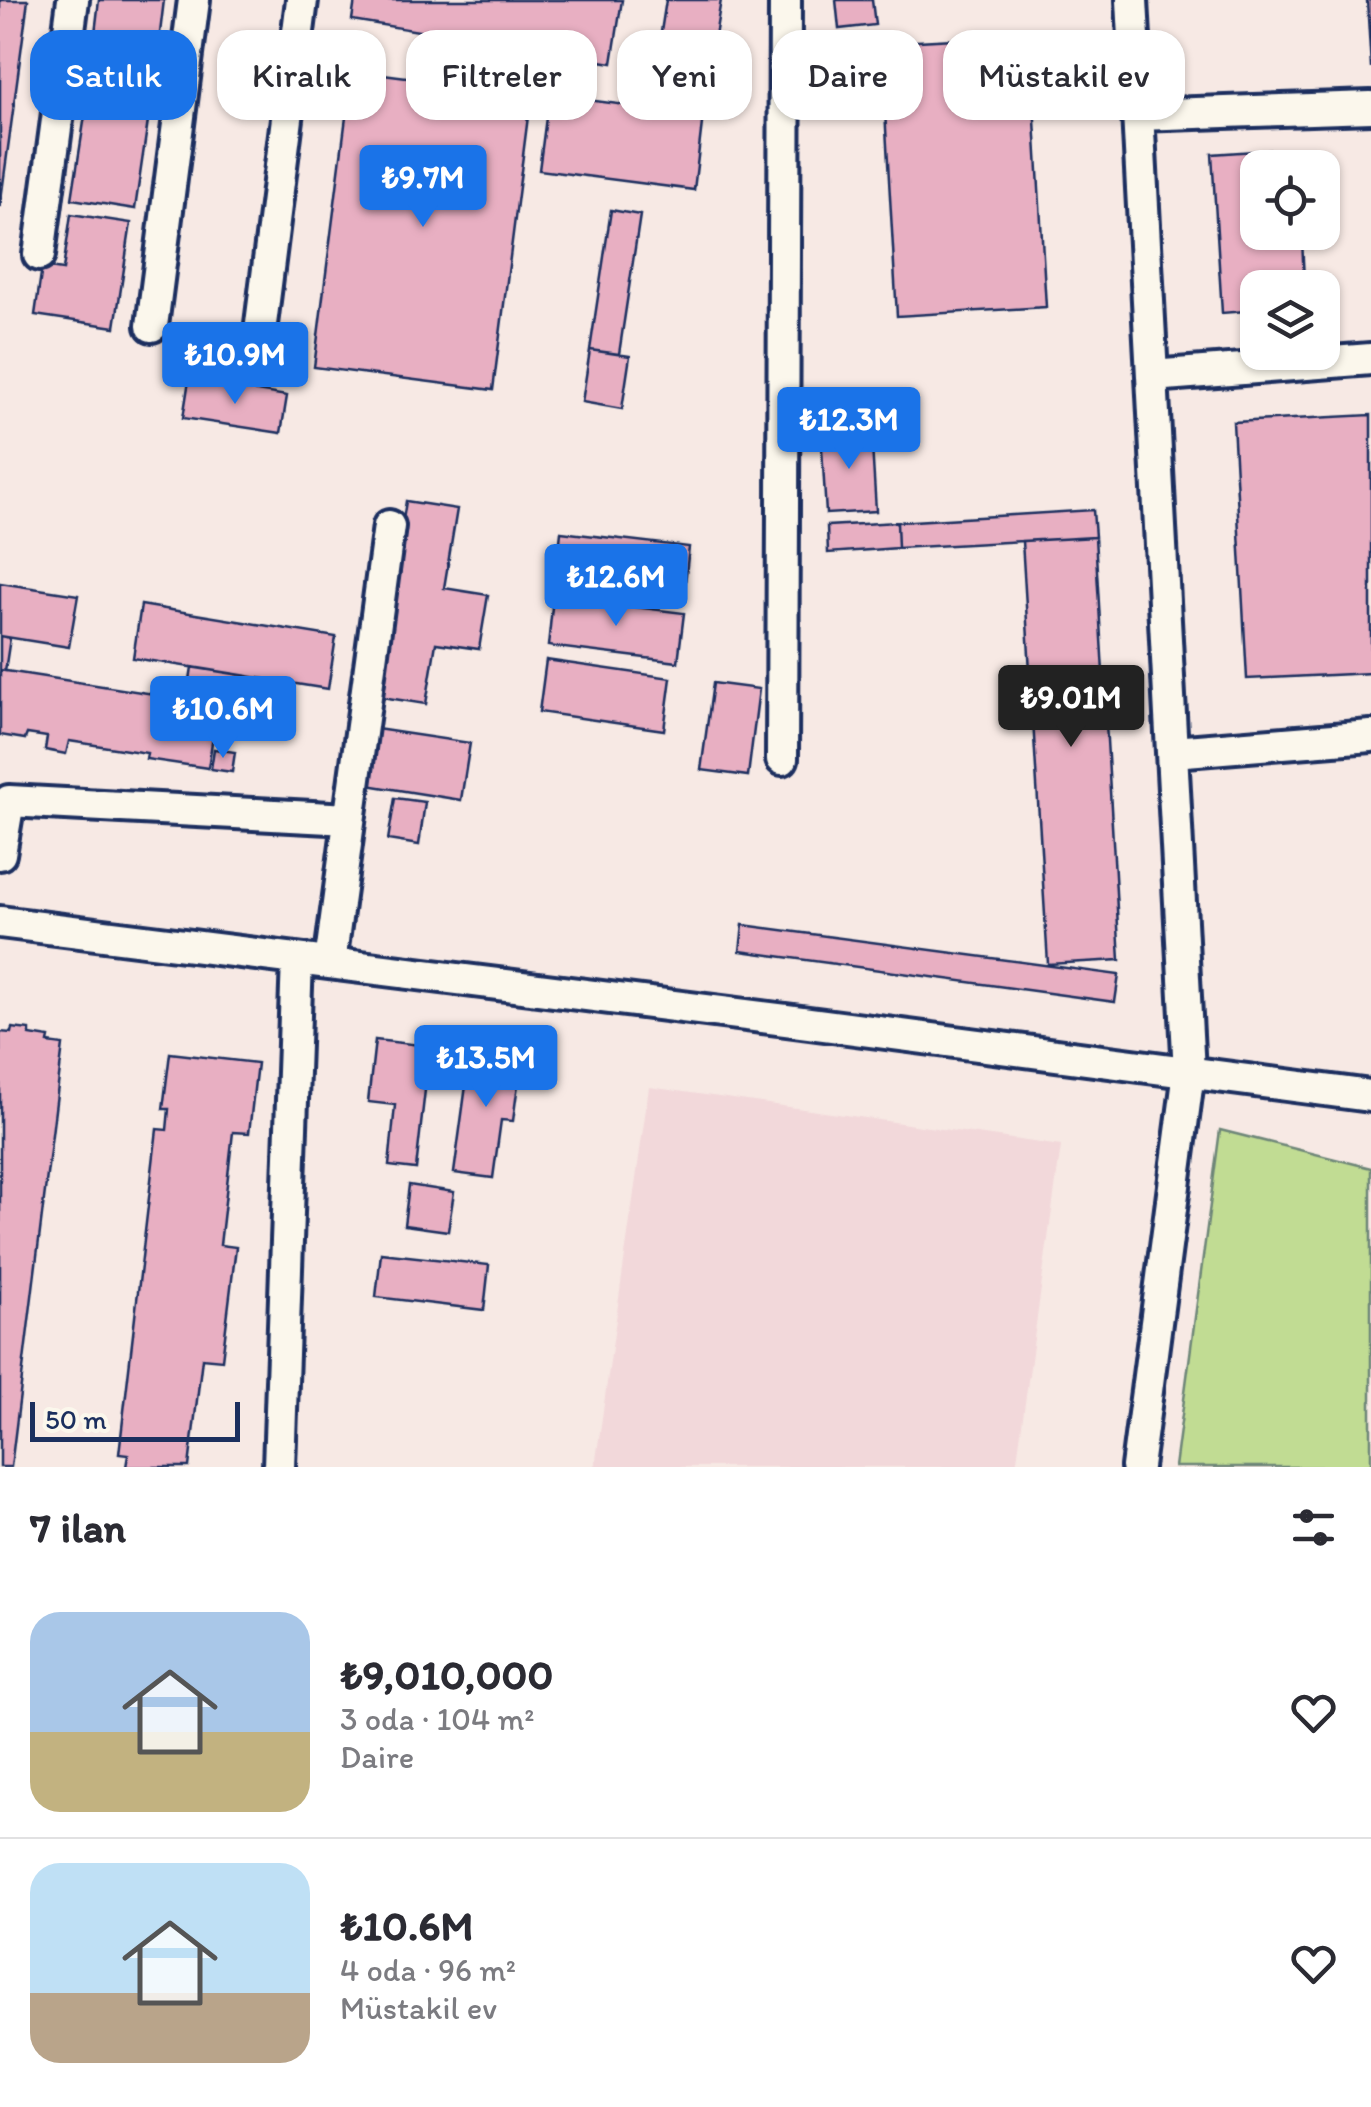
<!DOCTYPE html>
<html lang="tr">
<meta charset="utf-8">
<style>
:root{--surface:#fff;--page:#f7f7f7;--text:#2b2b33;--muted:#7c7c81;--line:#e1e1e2;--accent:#1a73e8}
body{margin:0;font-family:Itim,sans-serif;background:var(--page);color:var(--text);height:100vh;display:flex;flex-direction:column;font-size:38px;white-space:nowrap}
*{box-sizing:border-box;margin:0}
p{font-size:32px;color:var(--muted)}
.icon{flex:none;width:55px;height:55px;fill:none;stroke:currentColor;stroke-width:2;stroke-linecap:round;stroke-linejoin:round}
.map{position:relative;height:1467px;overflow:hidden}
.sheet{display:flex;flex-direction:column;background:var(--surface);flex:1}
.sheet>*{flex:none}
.guide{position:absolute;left:30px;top:30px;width:1312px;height:90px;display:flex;gap:20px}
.fabs{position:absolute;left:1240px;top:150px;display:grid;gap:20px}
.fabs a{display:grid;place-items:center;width:100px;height:100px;border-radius:20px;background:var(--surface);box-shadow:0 2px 8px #0004;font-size:50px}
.scale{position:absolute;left:30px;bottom:25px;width:210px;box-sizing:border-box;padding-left:10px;border:5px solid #1b2f5e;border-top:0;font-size:28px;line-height:35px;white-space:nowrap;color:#1b2f5e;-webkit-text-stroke:8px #fbf7ec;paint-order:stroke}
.price{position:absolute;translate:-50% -85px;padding:0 22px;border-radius:10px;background:var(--accent);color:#fff;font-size:32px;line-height:65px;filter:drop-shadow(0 2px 5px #0008)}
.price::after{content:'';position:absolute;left:50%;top:60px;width:30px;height:22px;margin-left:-15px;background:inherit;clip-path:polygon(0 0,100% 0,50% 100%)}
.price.current{background:#222;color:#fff}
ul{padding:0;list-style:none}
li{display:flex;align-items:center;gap:30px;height:250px;padding:0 30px}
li+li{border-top:2px solid var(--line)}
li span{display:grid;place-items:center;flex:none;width:280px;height:200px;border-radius:30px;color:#555}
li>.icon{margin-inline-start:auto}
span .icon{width:120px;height:120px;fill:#fffc;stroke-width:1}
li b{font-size:42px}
h2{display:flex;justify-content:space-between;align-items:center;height:120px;padding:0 30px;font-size:42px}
.tag{padding:0 35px;border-radius:30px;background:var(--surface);box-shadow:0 2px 8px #0004;font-size:35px;line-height:90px}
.tag.current{background:var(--accent);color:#fff}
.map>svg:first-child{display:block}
.built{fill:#f2d8da}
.green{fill:#c1dc93;stroke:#6e8678;stroke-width:2.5}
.building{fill:#e8afc2;stroke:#1b2f5e;stroke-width:2.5}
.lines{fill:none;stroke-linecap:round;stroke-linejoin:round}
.minor-casing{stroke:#1b2f5e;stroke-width:38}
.minor{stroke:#fbf7ec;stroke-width:30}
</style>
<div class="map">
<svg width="1371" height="1467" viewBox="0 0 1371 1467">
<rect width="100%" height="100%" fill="#f7e9e4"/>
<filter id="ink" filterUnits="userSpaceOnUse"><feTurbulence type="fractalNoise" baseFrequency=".01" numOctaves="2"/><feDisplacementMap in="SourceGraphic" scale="20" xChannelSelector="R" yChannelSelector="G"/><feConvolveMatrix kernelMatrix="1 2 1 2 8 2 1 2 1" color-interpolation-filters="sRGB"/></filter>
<g filter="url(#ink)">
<path class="built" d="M649,1087L1061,1146L1016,1467H595Z"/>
<path class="green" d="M1220,1130L1371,1168V1467H1175Z"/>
<path class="building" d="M0,0H28L0,207Z
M99,0H164L156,66L92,58Z
M355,0H622L612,63L352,20Z
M666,0H721L708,79L655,70Z
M836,0H872L875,25L839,29Z
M1367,0H1371V68Z
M1030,35L1046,307L897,316L881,43Z
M352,70L531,93L493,390L314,367Z
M91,77L153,87L135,209L72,199Z
M549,95L703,115L694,190L539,170Z
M1269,150L1271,167L1284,168H1258V232L1289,233L1290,240L1302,239L1304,281L1285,282V288H1258V310L1222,313L1212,154Z
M611,210L640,215L619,354L590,350Z
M71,214L131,223L115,327L35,315L42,267L63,270Z
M590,350L630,356L622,409L582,402Z
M189,380L287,396L281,433L183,418Z
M1371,415V673L1247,679L1233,422Z
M871,429L876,511L826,514L821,432Z
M406,501L457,509L444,588L488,595L479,649L436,643L426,704L375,696Z
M1093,510L1095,537L898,548L897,522Z
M897,522L898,548L828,553L827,526Z
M561,532L689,547L683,602L555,587Z
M1095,537L1120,960L1048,964L1022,541Z
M0,583L78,595L69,647L0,636Z
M553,597L684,613L678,662L548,646Z
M141,605L336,637L328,689L133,658Z
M0,636L10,638L5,671L0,670Z
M546,660L671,678L664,730L539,712Z
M192,667L248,676L241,719L216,715L218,704L187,699Z
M0,670L218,704L208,768L146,759L147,753L69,741L66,754L45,750L47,737L27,734L25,739L0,735Z
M713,683L759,689L748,776L701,770Z
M370,728L470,743L461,800L361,784Z
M214,749L235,752L232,772L211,769Z
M395,798L425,802L419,845L388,840Z
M743,925L1119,975L1115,1002L740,951Z
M12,1028L30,1030V1035L49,1038L48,1043L63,1045L11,1467H0V1032L11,1033Z
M375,1040L430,1046L416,1169L389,1166L395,1105L368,1102Z
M471,1049L522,1055L513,1121L501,1120L493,1178L454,1173Z
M170,1053L257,1063L249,1133L233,1132L220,1245L236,1247L222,1360L202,1358L189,1467H126L128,1455L119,1454L157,1129L167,1130L169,1109H163Z
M409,1185L454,1192L448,1231L404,1225Z
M381,1253L489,1265L484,1310L376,1297Z"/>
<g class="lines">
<defs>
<path id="minor" d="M1132,0L1189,1072L1137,1467
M1138,115L1371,107
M39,255L73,0
M152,326L194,0
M259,340L302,0
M1152,376L1371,359
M1173,752L1371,736
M782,759L785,0
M0,854L9,801L349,819
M0,922L786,1020L1371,1096
M330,963L389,526
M279,1467L297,959"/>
</defs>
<use href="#minor" class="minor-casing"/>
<use href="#minor" class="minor"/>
</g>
</g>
</svg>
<div class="fabs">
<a><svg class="icon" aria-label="locate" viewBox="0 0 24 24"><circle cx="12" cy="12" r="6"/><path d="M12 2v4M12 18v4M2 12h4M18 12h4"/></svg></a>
<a><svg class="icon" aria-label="layers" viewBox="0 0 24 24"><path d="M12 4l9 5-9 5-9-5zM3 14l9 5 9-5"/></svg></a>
</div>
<div class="scale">50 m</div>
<b class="price" style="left:423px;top:230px">₺9.7M</b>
<b class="price" style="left:235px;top:407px">₺10.9M</b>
<b class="price" style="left:849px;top:472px">₺12.3M</b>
<b class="price" style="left:616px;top:629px">₺12.6M</b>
<b class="price current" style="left:1071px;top:750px">₺9.01M</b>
<b class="price" style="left:223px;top:761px">₺10.6M</b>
<b class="price" style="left:486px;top:1110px">₺13.5M</b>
<div class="guide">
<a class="tag current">Satılık</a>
<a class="tag">Kiralık</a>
<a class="tag">Filtreler</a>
<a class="tag">Yeni</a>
<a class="tag">Daire</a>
<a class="tag">Müstakil ev</a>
</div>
</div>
<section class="sheet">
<h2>7 ilan<svg class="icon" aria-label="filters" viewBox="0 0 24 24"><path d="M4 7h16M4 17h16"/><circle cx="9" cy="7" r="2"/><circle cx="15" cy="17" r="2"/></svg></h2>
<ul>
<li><span style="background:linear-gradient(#a9c7e8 60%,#c2b280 0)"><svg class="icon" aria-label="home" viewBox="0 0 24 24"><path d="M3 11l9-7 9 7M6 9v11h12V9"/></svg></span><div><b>₺9,010,000</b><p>3 oda · 104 m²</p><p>Daire</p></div><svg class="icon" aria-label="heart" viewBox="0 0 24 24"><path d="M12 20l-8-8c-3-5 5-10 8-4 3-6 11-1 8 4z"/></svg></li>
<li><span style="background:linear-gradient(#bfe0f5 65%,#b9a48a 0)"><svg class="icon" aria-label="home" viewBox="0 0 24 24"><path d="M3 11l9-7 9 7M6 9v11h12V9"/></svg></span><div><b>₺10.6M</b><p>4 oda · 96 m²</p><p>Müstakil ev</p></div><svg class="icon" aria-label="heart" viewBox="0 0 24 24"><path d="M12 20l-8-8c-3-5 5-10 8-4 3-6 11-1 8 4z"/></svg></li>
</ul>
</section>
